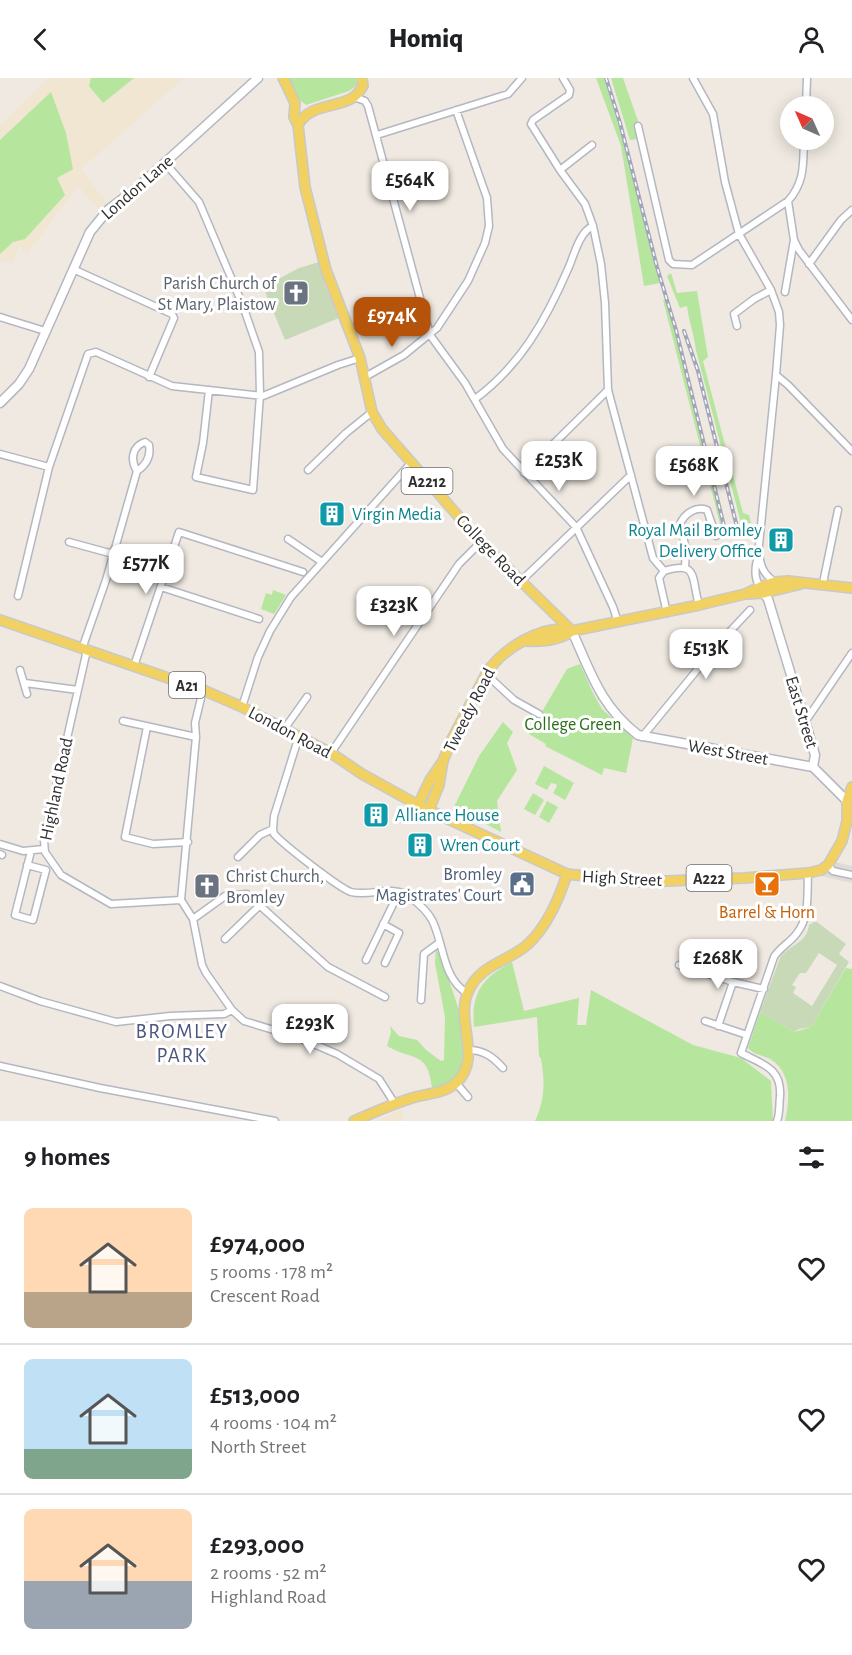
<!DOCTYPE html>
<meta charset="utf-8">
<style>
:root{--surface:#fff;--page:#f6f6f6;--text:#202124;--muted:#757577;--line:#e0e0e0;--accent:#b45309}
body{margin:0;font-family:"Alegreya Sans",sans-serif;background:var(--page);color:var(--text);height:100vh;display:flex;flex-direction:column;font-size:22px;white-space:nowrap}
*{box-sizing:border-box;margin:0}
p{font-size:20px;color:var(--muted)}
.icon{flex:none;width:33px;height:33px;fill:none;stroke:currentColor;stroke-width:2;stroke-linecap:round;stroke-linejoin:round}
.map{position:relative;height:1043px;overflow:hidden}
.details{display:flex;flex-direction:column;background:var(--surface);flex:1}
.details>*{flex:none}
.needle{width:39px;rotate:315deg}
.buttons{position:absolute;left:780px;top:18px;display:grid;gap:12px}
.buttons a{display:grid;place-items:center;width:54px;height:54px;border-radius:50%;background:var(--surface);box-shadow:0 3px 15px #0003;font-size:30px}
.price{position:absolute;translate:-50% -51px;padding:0 14px;border-radius:12px;background:#fff;color:#222;font-size:20px;line-height:39px;filter:drop-shadow(0 2px 3px #0008)}
.price::after{content:'';position:absolute;left:50%;top:36px;width:18px;height:14px;margin-left:-9px;background:inherit;clip-path:polygon(0 0,100% 0,50% 100%)}
.price.on{background:var(--accent);color:#fff}
ul{padding:0;list-style:none}
li{display:flex;align-items:center;gap:18px;height:150px;padding:0 24px}
li+li{border-top:2px solid var(--line)}
li span{display:grid;place-items:center;flex:none;width:168px;height:120px;border-radius:9px;color:#555}
li>.icon{margin-inline-start:auto}
span .icon{width:72px;height:72px;fill:#fffc;stroke-width:1}
li b{font-size:26px}
h2{display:flex;justify-content:space-between;align-items:center;height:72px;padding:0 24px;font-size:26px}
header{display:flex;justify-content:space-between;align-items:center;height:78px;padding:0 24px;background:var(--surface);font-size:27px;font-weight:800}
.map>svg:first-child{display:block}
.education{fill:#f0e6d1}
.green{fill:#b6e59e}
.cemetery{fill:#c8d9b8;fill-rule:evenodd}
.plaza{fill:#dfdcd8}
.lines{fill:none;stroke-linecap:round;stroke-linejoin:round}
.street-casing{stroke:#b4b7c1;stroke-width:9}
.secondary-casing{stroke:#b4b7c1;stroke-width:11}
.primary-casing{stroke:#c9c9c9;stroke-width:12}
.street{stroke:#fff;stroke-width:6}
.secondary{stroke:#fff;stroke-width:8}
.primary{stroke:#f2d163;stroke-width:9}
.rail-casing{stroke:#a3a6b8;stroke-width:4}
.rail{stroke:#fff;stroke-width:1.5;stroke-dasharray:4.5;stroke-linecap:butt}
.labels{text-anchor:middle;stroke-width:6;stroke-linejoin:round;paint-order:stroke}
.shield{fill:#fff;stroke:#6d6d6d;stroke-width:1.5}
.shield-label{font-size:16px;font-weight:bold;fill:#2e2e2e}
.street-label{font-size:18px;fill:#2e2e2e;stroke:#fff}
.worship-label{font-size:18px;fill:#5b616d;stroke:#fff;text-anchor:end}
.culture-label{font-size:18px;fill:#0d838f;stroke:#fff;text-anchor:start}
.park-label{font-size:18px;fill:#2c6e1b;stroke:#fff}
.service-label{font-size:18px;fill:#4e5e75;stroke:#fff;text-anchor:end}
.food-label{font-size:18px;fill:#c56008;stroke:#fff}
.quarter-label{font-size:21px;letter-spacing:1.5px;fill:#4d5680;stroke:#fff}
</style>
<header><svg class="icon" aria-label="back" viewBox="0 0 24 24"><path d="M15 5l-7 7 7 7"/></svg>Homiq<svg class="icon" aria-label="person" viewBox="0 0 24 24"><circle cx="12" cy="8" r="4"/><path d="M4 21q1-7 8-7t8 7"/></svg></header>
<div class="map">
<svg width="852" height="1043" viewBox="0 0 852 1043">
<rect width="100%" height="100%" fill="#efe9e1"/>
<path class="education" d="M49,0H184L81,91L108,127L100,133L78,108L27,176L19,168L12,185L0,184V47Z
M402,1030L403,1043H378L387,1038Z"/>
<path class="green" d="M91,0H134L103,25L89,8Z
M288,0H356L357,7L349,13L306,27L297,20Z
M596,0H604L625,68L660,205L644,208L621,68Z
M611,0H623L638,43L634,46L639,61L630,62Z
M51,14L66,55L73,91L57,100L65,117L25,161L13,164L0,176V62Z
M671,195L677,215L697,213L708,279L703,283L743,435L749,437L751,445H741L696,272C694,256 689,244 687,228L680,230L667,198Z
M666,221L676,255L723,446H720L663,222Z
M273,512L286,517L274,536L261,531L266,515L272,517Z
M580,586L593,615L602,631L633,660L626,695L604,690L602,697L545,668L546,666L529,656L567,591Z
M503,644L513,654L507,665L517,692L497,723L501,754L454,729L479,678Z
M544,688L574,705L565,722L553,715L557,708L556,706L551,705L547,712L535,706Z
M533,715L544,722L535,737L524,731Z
M547,723L558,729L549,745L539,739Z
M436,870C447,898 481,972 457,999C450,1006 442,1008 432,1010C428,972 412,983 387,968L391,954L390,948L399,958L417,962L426,972L441,983L444,982L445,939L435,885Z
M512,884L524,933L579,920L577,947H586L591,912L693,967L741,980L771,1003L773,1043H535C545,1022 545,1003 541,981L539,978L537,939L474,949C471,915 482,900 512,884Z
M846,890L852,891V1043H785C790,1022 792,994 770,981C762,977 754,977 748,970L760,934L794,954L811,949Z"/>
<path class="cemetery" d="M319,184L325,207L339,240L285,262L263,209L299,190Z
M814,844H817L846,866L839,876L849,884L811,949L799,951L794,954L760,934L780,880C788,867 807,866 809,847ZM819,875L837,887L812,928L793,915L796,909L792,907L800,895H806Z"/>
<path class="plaza" d="M835,784L852,788V805L821,798Z"/>
<g class="lines">
<defs>
<path id="street" d="M563,0L570,12L569,17L533,42L531,46L560,92L585,126L593,148L601,186L605,225L608,312L653,480L664,493
M693,0L713,36L725,104L739,156L771,212L779,234L780,247L776,297L759,467C759,484 761,495 775,504
M354,19L365,23L368,28L430,257L465,305L503,371L576,449L613,529L618,544
M806,28L807,0
M638,48L669,182L673,186L692,187L788,123C805,104 803,86 804,62
M377,57L508,16L522,0
M165,85L199,124L243,228L259,274L260,317L253,412L196,399L203,365L209,312
M560,92L592,67
M788,123L794,162L799,172L852,242
M809,186L841,142L852,132
M73,191L172,236L174,240L149,299
M785,214L794,162
M0,239L45,253
M737,248L734,236L754,221L771,212
M776,297L788,307L852,373
M365,299L404,277L437,250L468,203L485,165L489,148L487,120L456,32
M475,321C520,288 546,242 568,191C574,178 579,154 593,148
M0,376L49,389L18,518
M49,389L88,276L96,274L172,308L263,318L338,287L360,280
M308,392L346,355L372,334
M524,395L608,312
M288,461L322,484
M69,464L113,476
M759,476C755,487 753,499 760,509
M685,489L686,471L680,446C685,435 696,428 707,432L716,458
M520,504L631,397
M823,505L838,432
M161,509L259,541
M667,535L659,500L664,493C699,482 691,500 699,527
M82,571L106,502L137,393C146,387 151,378 149,367L145,364C132,368 130,382 137,393
M87,572L44,762L45,774L61,797L111,826L181,822L193,841L202,887L206,895L232,932L244,943L300,960L337,976L379,1001L395,1026
M134,588L179,454L303,494
M20,592L27,616
M486,596L514,622L539,636
M25,605L78,612
M242,629L258,579L270,553L291,519L411,385
M123,643L196,659
M805,644L852,575
M147,649L125,759L153,766L188,764
M285,650L307,619
M299,658L274,738L273,751L274,756C284,767 339,810 351,814C370,819 394,806 410,819C418,825 427,833 432,842C444,865 442,900 467,915
M642,659L720,564L750,532
M331,675L459,486L481,464
M0,766L23,773L44,771
M0,776L2,777
M238,779L260,757L273,751
M27,787L46,792L33,842L15,837L31,773
M828,787L833,793L852,797
M181,822L196,659L195,645L203,612
M193,841L225,818L247,816L328,889L385,919
M383,846L399,855L385,885
M225,861L260,827
M366,882L399,814
M679,887L733,904L764,911
M0,908L40,923L116,944L170,938L224,936L232,932
M421,922L424,876L439,865
M705,943L747,957
M718,948L733,904
M468,972C484,972 493,979 503,990
M0,988L100,1010L275,1043
M456,1005L468,1019
M777,1043C780,1035 779,1027 780,1018C782,990 762,986 741,975L774,879C780,869 790,865 797,855C810,839 807,815 808,795"/>
<path id="secondary" d="M0,325L19,306L29,291L90,154L108,132L137,110L258,0
M760,510L768,521L811,663L815,677L813,689
M572,553C591,595 600,627 638,657L813,689L847,723"/>
<path id="primary" d="M283,0L295,25L294,39L298,47L305,109L326,192L360,280L372,334L382,351L481,464L572,553
M298,47C310,25 336,31 354,19C358,16 361,11 363,8L362,0
M747,516L764,515L801,506
M0,542L203,612L242,629L331,675L362,696L418,727L567,796L640,804L744,800L808,795L821,792L828,787L842,763L847,743V723L852,709
M525,563C542,564 559,563 572,553
M418,727L430,702L443,683
M429,732L439,707L443,683L451,663L486,596C501,572 544,544 572,553L699,527L745,516L760,509L775,504L788,503L852,510
M354,1043C372,1035 390,1027 409,1021C425,1015 442,1017 456,1005C483,981 455,943 468,914C479,887 507,884 527,867C547,849 559,821 567,796"/>
</defs>
<use href="#street" class="street-casing"/>
<use href="#secondary" class="secondary-casing"/>
<use href="#primary" class="primary-casing"/>
<use href="#street" class="street"/>
<use href="#secondary" class="secondary"/>
<use href="#primary" class="primary"/>
<defs>
<path id="rail" d="M606,0L620,45L657,189L676,252L725,452
M684,253L698,293L737,449"/>
</defs>
<use href="#rail" class="rail-casing"/>
<use href="#rail" class="rail"/>
</g>
<defs>
<symbol id="church-square" viewBox="-11 -11 22 22"><rect x="-9" y="-9" width="18" height="18" rx="4" fill="#6b7280" stroke="#fff"/><path d="M-1.2-6h2.4v3.5h3.3v2.4h-3.3V6h-2.4V-.1h-3.3v-2.4h3.3Z" fill="#fff"/></symbol>
<symbol id="building-square" viewBox="-11 -11 22 22"><rect x="-9" y="-9" width="18" height="18" rx="4" fill="#0f9aa8" stroke="#fff"/><path d="M-4-6H4V6H1V3H-1V6H-4ZM-2.5-4.3h1.7v1.8h-1.7ZM.8-4.3h1.7v1.8H.8ZM-2.5-1h1.7V.8h-1.7ZM.8-1h1.7V.8H.8Z" fill="#fff"/></symbol>
<symbol id="civic-square" viewBox="-11 -11 22 22"><rect x="-9" y="-9" width="18" height="18" rx="4" fill="#5c6f8a" stroke="#fff"/><path d="M-.6-6.5H3V-4.5H.6V-3L4-1V1h2V6H-6V1h2V-1L-.6-3ZM-1.2 2.5V6h2.4V2.5Z" fill="#fff"/></symbol>
<symbol id="bar-square" viewBox="-11 -11 22 22"><rect x="-9" y="-9" width="18" height="18" rx="4" fill="#e8710a" stroke="#fff"/><path d="M-6-5H6L.8 .8V4.5H3.5V6h-7V4.5H-.8V.8Z" fill="#fff"/></symbol>
</defs>
<g fill-rule="evenodd">
<use href="#church-square" x="281" y="200" width="30" height="30"/>
<use href="#building-square" x="317" y="421" width="30" height="30"/>
<use href="#building-square" x="766" y="447" width="30" height="30"/>
<use href="#building-square" x="361" y="722" width="30" height="30"/>
<use href="#building-square" x="405" y="752" width="30" height="30"/>
<use href="#civic-square" x="507" y="791" width="30" height="30"/>
<use href="#bar-square" x="752" y="791" width="30" height="30"/>
<use href="#church-square" x="192" y="793" width="30" height="30"/>
</g>
<g class="labels">
<g class="shield">
<rect x="401.5" y="390" width="51" height="26" rx="4.5"/>
<rect x="169" y="594" width="36" height="26" rx="4.5"/>
<rect x="686.5" y="787" width="45" height="26" rx="4.5"/>
</g>
<g class="shield-label">
<text x="427" y="409">A2212</text>
<text x="187" y="613">A21</text>
<text x="709" y="806">A222</text>
</g>
<g class="street-label">
<text transform="translate(137 109) rotate(-41)" y="6">London Lane</text>
<text transform="translate(491 472) rotate(46)" y="6">College Road</text>
<text transform="translate(469 632) rotate(-63)" y="6">Tweedy Road</text>
<text transform="translate(802 634) rotate(73)" y="6">East Street</text>
<text transform="translate(290 654) rotate(28)" y="6">London Road</text>
<text transform="translate(728 674) rotate(10)" y="6">West Street</text>
<text transform="translate(56 711) rotate(-78)" y="6">Highland Road</text>
<text transform="translate(622 800) rotate(3)" y="6">High Street</text>
</g>
<g class="worship-label">
<text x="276" y="211">Parish Church of<tspan x="276" dy="21">St Mary, Plaistow</tspan></text>
<text x="226" y="804" text-anchor="start">Christ Church,<tspan x="226" dy="21">Bromley</tspan></text>
</g>
<g class="culture-label">
<text x="352" y="442">Virgin Media</text>
<text x="762" y="458" text-anchor="end">Royal Mail Bromley<tspan x="762" dy="21">Delivery Office</tspan></text>
<text x="395" y="743">Alliance House</text>
<text x="440" y="773">Wren Court</text>
</g>
<g class="park-label">
<text x="573" y="652">College Green</text>
</g>
<g class="service-label">
<text x="502" y="802">Bromley<tspan x="502" dy="21">Magistrates' Court</tspan></text>
</g>
<g class="food-label">
<text x="767" y="840">Barrel &amp; Horn</text>
</g>
<g class="quarter-label">
<text x="182" y="960">BROMLEY<tspan x="182" dy="24">PARK</tspan></text>
</g>
</g>
</svg>
<div class="buttons">
<a><svg class="needle" viewBox="-14 -14 28 28"><path d="M0-13l5 13h-10z" fill="#e53935"/><path d="M0 13l5-13h-10z" fill="#757577"/></svg></a>
</div>
<b class="price" style="left:410px;top:134px">£564K</b>
<b class="price on" style="left:392px;top:270px">£974K</b>
<b class="price" style="left:559px;top:414px">£253K</b>
<b class="price" style="left:694px;top:419px">£568K</b>
<b class="price" style="left:146px;top:517px">£577K</b>
<b class="price" style="left:394px;top:559px">£323K</b>
<b class="price" style="left:706px;top:602px">£513K</b>
<b class="price" style="left:718px;top:912px">£268K</b>
<b class="price" style="left:310px;top:977px">£293K</b>
</div>
<section class="details">
<h2>9 homes<svg class="icon" aria-label="filters" viewBox="0 0 24 24"><path d="M4 7h16M4 17h16"/><circle cx="9" cy="7" r="2"/><circle cx="15" cy="17" r="2"/></svg></h2>
<ul>
<li><span style="background:linear-gradient(#ffd9b3 70%,#b9a48a 0)"><svg class="icon" aria-label="home" viewBox="0 0 24 24"><path d="M3 11l9-7 9 7M6 9v11h12V9"/></svg></span><div><b>£974,000</b><p>5 rooms · 178 m²</p><p>Crescent Road</p></div><svg class="icon" aria-label="heart" viewBox="0 0 24 24"><path d="M12 20l-8-8c-3-5 5-10 8-4 3-6 11-1 8 4z"/></svg></li>
<li><span style="background:linear-gradient(#bfe0f5 75%,#7fa58c 0)"><svg class="icon" aria-label="home" viewBox="0 0 24 24"><path d="M3 11l9-7 9 7M6 9v11h12V9"/></svg></span><div><b>£513,000</b><p>4 rooms · 104 m²</p><p>North Street</p></div><svg class="icon" aria-label="heart" viewBox="0 0 24 24"><path d="M12 20l-8-8c-3-5 5-10 8-4 3-6 11-1 8 4z"/></svg></li>
<li><span style="background:linear-gradient(#ffd9b3 60%,#9aa5b1 0)"><svg class="icon" aria-label="home" viewBox="0 0 24 24"><path d="M3 11l9-7 9 7M6 9v11h12V9"/></svg></span><div><b>£293,000</b><p>2 rooms · 52 m²</p><p>Highland Road</p></div><svg class="icon" aria-label="heart" viewBox="0 0 24 24"><path d="M12 20l-8-8c-3-5 5-10 8-4 3-6 11-1 8 4z"/></svg></li>
</ul>
</section>
